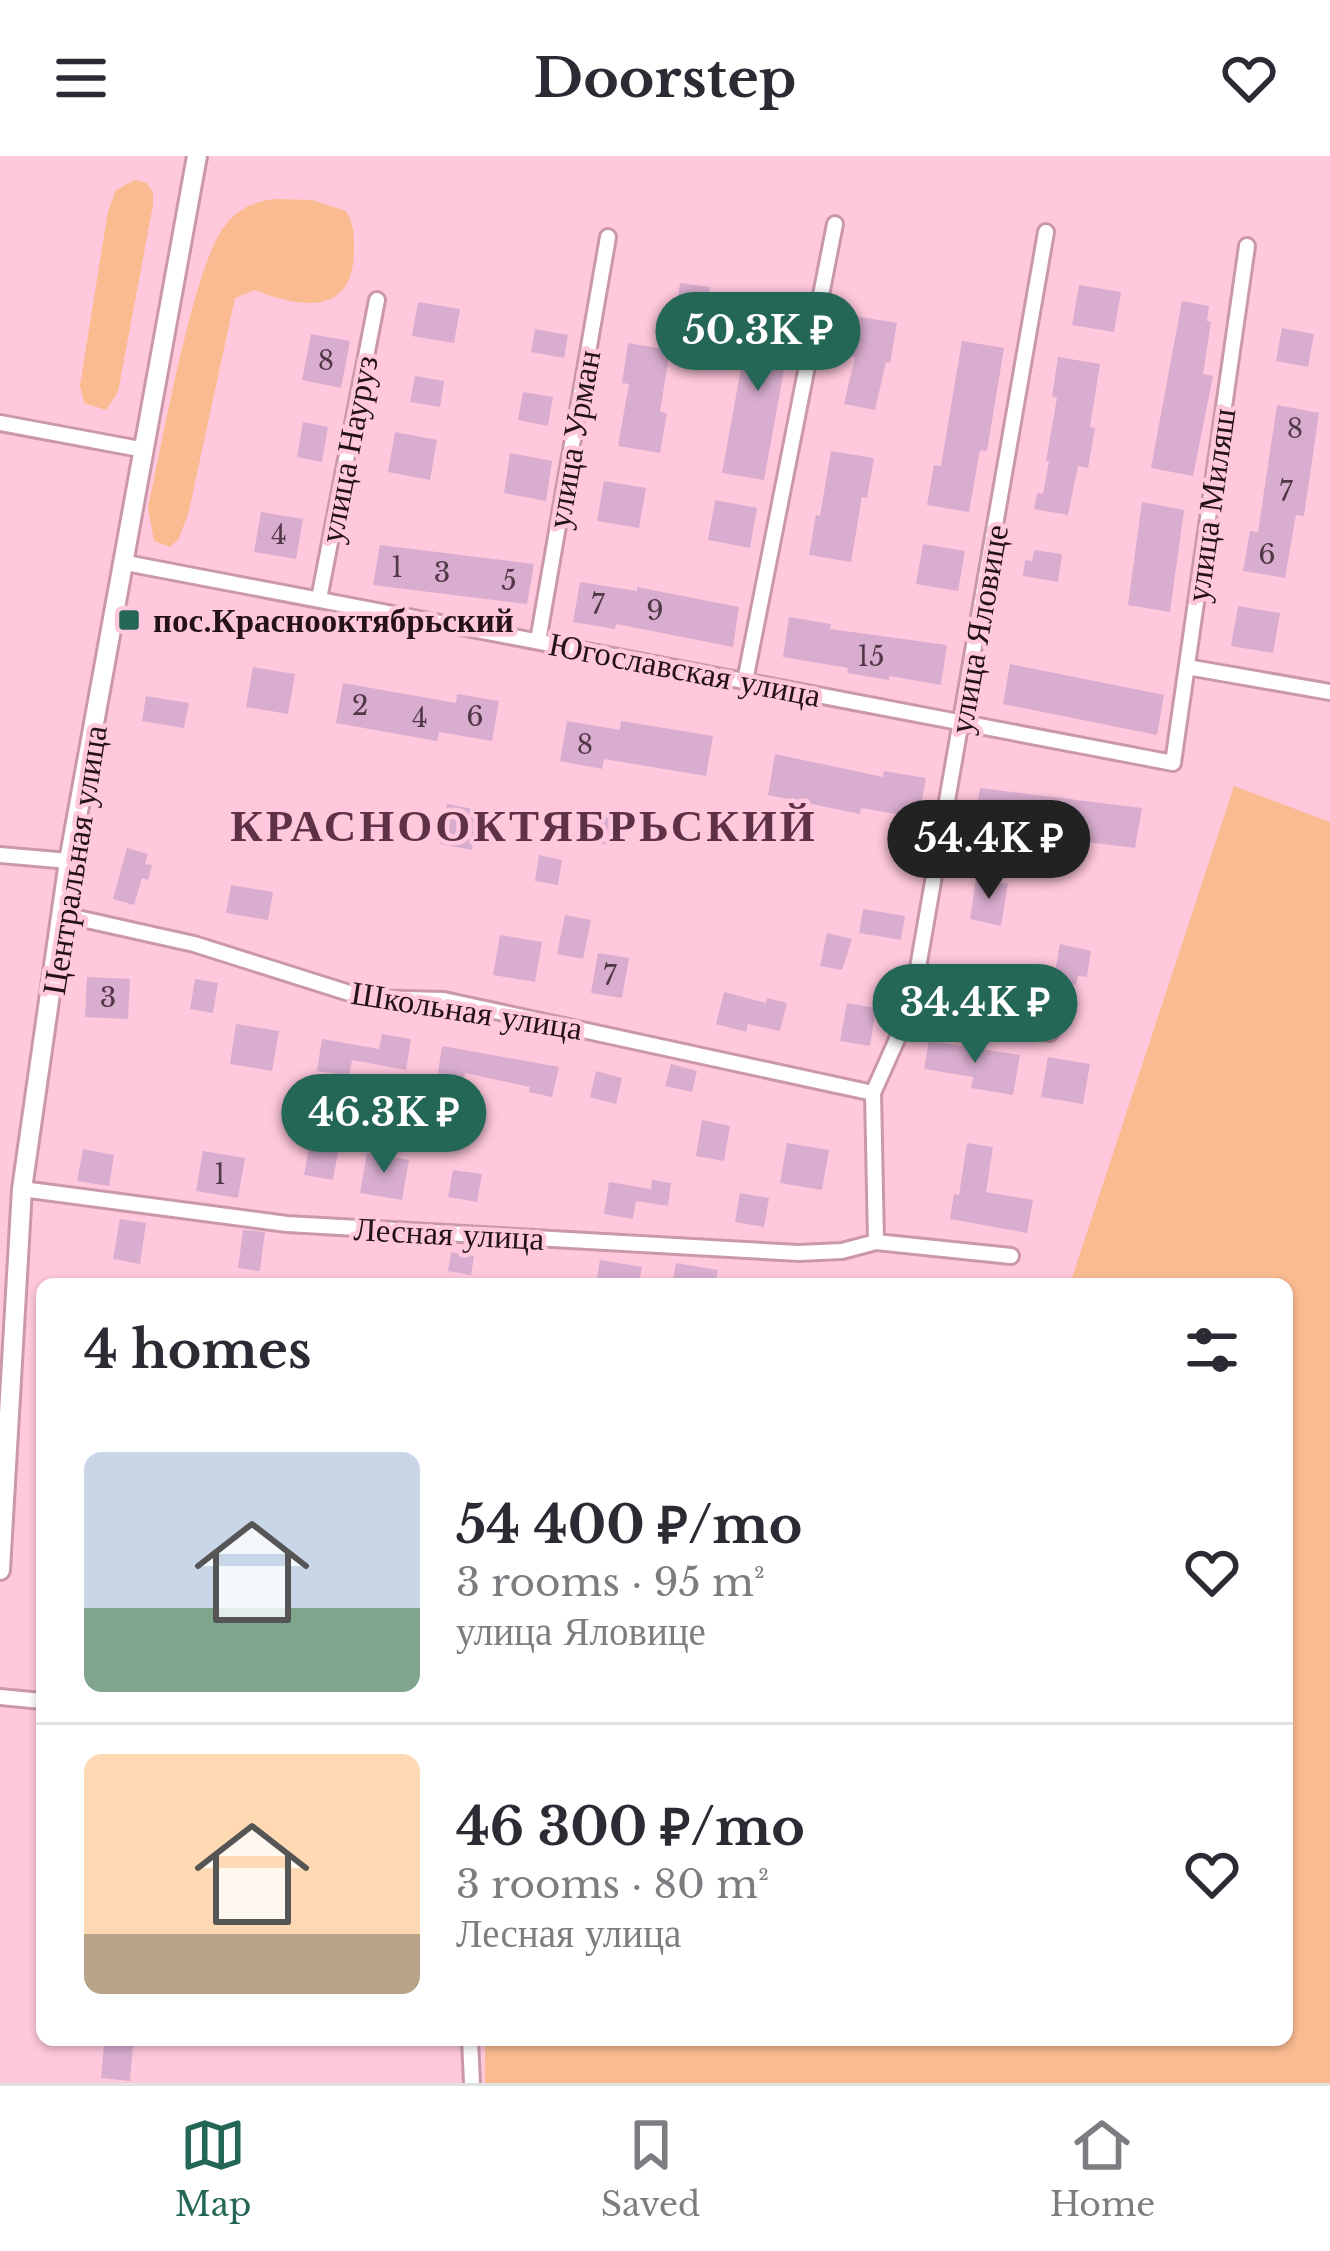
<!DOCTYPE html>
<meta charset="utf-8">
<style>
:root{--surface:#fff;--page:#f7f7f7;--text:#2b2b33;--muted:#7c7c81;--line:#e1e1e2;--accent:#246757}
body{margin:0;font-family:"Libre Baskerville",serif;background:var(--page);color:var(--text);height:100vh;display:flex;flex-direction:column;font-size:45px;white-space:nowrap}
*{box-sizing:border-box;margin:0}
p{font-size:39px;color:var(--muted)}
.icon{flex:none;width:66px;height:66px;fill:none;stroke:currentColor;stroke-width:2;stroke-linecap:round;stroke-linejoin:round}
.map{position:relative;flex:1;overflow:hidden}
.panel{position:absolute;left:36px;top:1122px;width:1257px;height:768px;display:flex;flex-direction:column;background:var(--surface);border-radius:18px;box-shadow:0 3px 9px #0004}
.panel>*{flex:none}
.price{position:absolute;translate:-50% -102px;padding:0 27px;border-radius:42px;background:var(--accent);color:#fff;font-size:39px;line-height:78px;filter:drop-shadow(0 3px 6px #0008)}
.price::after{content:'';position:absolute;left:50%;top:72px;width:36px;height:27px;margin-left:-18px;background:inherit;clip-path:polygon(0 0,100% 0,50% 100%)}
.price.on{background:#222;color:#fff}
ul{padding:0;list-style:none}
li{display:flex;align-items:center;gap:36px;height:300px;padding:0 48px}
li+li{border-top:3px solid var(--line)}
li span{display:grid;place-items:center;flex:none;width:336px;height:240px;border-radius:18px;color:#555}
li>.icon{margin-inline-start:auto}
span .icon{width:144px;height:144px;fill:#fffc;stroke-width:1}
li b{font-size:51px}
h2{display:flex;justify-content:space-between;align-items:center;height:144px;padding:0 48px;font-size:51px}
header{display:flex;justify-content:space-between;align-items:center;height:156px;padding:0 48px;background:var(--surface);font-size:54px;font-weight:700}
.dock{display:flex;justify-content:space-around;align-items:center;height:168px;border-top:3px solid var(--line);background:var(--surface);font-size:33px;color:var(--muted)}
.dock a{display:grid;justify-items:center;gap:6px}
.dock .on{color:var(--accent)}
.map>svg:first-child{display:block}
.green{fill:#fbbb91}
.building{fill:#d9adcf}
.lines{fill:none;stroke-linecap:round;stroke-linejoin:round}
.minor-casing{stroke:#cb98ab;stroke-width:20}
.tertiary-casing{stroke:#cb98ab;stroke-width:24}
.minor{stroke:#fff;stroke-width:14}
.tertiary{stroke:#fff;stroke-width:18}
.poi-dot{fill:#246757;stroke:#ffc8dc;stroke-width:4.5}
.labels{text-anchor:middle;stroke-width:9;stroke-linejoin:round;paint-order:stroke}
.number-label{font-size:27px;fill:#513846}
.street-label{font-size:33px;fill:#241119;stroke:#ffc8dc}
.poi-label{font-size:33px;font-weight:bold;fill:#241119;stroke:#ffc8dc;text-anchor:start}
.district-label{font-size:45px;font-weight:bold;letter-spacing:3px;fill:#5e3244;stroke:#ffc8dc}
</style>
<header><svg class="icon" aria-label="menu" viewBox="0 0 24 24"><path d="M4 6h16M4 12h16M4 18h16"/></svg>Doorstep<svg class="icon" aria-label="heart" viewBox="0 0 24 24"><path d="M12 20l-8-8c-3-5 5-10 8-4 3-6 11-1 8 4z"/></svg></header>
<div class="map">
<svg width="1330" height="1927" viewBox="0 0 1330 1927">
<rect width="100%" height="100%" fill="#ffc8dc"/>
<path class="green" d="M135,24L147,27L153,37V49L118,236L106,254L84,247L80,229L108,55L116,34Z
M275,43L312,44L346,55C354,68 354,78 354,93C354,160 302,153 255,134L235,142L188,359L178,384L170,391L154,385L148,352C161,295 194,102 227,67C240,52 256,45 275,43Z
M1234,630L1330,666V1927H485V1884H1287V1128H1070Z"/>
<path class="building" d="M680,127L710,131L705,163L676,159Z
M1079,129L1121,136L1114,176L1072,169Z
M1182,145L1209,150L1207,165L1211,166L1203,218L1213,220L1193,320L1151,312Z
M418,146L460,153L454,187L412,180Z
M752,152L794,159L764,324L722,317Z
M855,160L897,167L890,207L886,206L875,254L844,248L855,201L848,200Z
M1282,172L1314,178L1308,211L1276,205Z
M535,173L568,179L564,202L531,196Z
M311,178L350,185L341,232L302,224Z
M962,185L1004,192L987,295L980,294L969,356L927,349L934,309L941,310Z
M628,187L670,194L660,256L667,257L660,297L618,290L629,228L622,227Z
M1058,201L1100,208L1090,271L1095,272L1088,312L1078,310L1068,359L1034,353L1037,337L1043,338L1049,305H1046L1057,242L1052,241Z
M415,220L444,225L440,251L410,246Z
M523,236L553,241L548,270L518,264Z
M1277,249L1319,257L1304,360L1296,359L1285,422L1243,415L1250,375L1258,376Z
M303,266L328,271L322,306L297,301Z
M395,276L437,284L430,324L388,316Z
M831,295L874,302L867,342L862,341L851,406L809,399L816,359L820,360Z
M510,297L552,305L546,345L504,337Z
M604,325L646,332L639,372L597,365Z
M715,344L757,352L750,392L708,384Z
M1142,346L1184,354L1170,456L1128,449Z
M261,356L303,363L296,403L254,396Z
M923,388L965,395L958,435L916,428Z
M380,389L534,408L527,448L373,429Z
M1034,394L1062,398L1058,426L1023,420L1025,404L1032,405Z
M580,426L637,435V431L739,451L733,491L616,468L615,473L573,466Z
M1238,450L1280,457L1273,497L1231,490Z
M789,461L831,468L830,473L947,489L941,529L890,520L889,524L847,517L848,512L783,501Z
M1010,508L1164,539L1157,579L1003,548Z
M253,511L295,518L288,558L246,551Z
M343,527L456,547L457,538L499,545L492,585L439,576L437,585L336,567Z
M146,540L189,547L184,572L142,565Z
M567,565L620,574L621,565L713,580L706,620L604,603L602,613L560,605Z
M775,598L883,621L884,615L926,622L919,662L861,652L860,658L768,639Z
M980,632L1142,652L1135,692L973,672Z
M447,648L478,654L472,694L440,688Z
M594,653L620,659L613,690L589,685Z
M127,692L148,698L145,708L152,709L148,724L142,722L134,749L113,743Z
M539,699L562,704L558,729L535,725Z
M976,722L1008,728L1001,770L970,763Z
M231,729L273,736L268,764L226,757Z
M863,753L905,760L901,784L859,777Z
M565,759L591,764L583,803L557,798Z
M827,777L852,783L842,814L820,810Z
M500,779L542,786L535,826L493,819Z
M1060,788L1091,795L1087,821L1078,820L1076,829L1062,826L1064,817L1055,815Z
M598,797L629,802L622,842L591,837Z
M959,812L1030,818L1026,843L988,836L986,846L954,842Z
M87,821L130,823L128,863L85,861Z
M195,823L218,827L213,857L190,853Z
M724,836L766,847L767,842L787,847L780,875L748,868L746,876L716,868Z
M847,847L876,852L870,890L840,885Z
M236,868L279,875L272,915L230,908Z
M382,878L411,883L406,914L352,904L349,920L317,915L322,883L379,893Z
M929,885L1020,899L1013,939L971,932L973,921L924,913Z
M442,890L559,911L552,941L529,936L530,931L465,917V921L438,917Z
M1048,901L1090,908L1083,948L1041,941Z
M671,908L697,915L692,936L665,930Z
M596,915L622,922L616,948L590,941Z
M702,964L730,970L724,1005L696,1000Z
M787,987L829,994L822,1034L780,1027Z
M967,987L993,991L986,1036L1033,1044L1027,1077L950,1063L954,1038L959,1039Z
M309,991L338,996L333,1024L304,1019Z
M83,993L114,999L109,1030L77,1025Z
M203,995L245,1002L238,1042L196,1035Z
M367,997L409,1004L402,1044L360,1037Z
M453,1014L482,1018L477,1046L448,1041Z
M652,1024L671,1027L668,1050L636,1045L633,1063L604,1058L609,1026L651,1033Z
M740,1037L769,1042L764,1071L735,1066Z
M120,1063L146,1067L140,1108L113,1103Z
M243,1074L265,1076L260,1115L238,1112Z
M451,1096L474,1100L471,1119L448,1115Z
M600,1104L642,1111L639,1128H596Z
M676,1107L718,1114L715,1128H672Z
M104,1888L133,1890L130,1925L101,1922Z"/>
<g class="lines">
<defs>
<path id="minor" d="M0,267L145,294
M126,407L1173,607L1247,90
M319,443L377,144
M538,485L608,81
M1187,511L1330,536
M745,525L835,68
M0,699L69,705
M64,759L194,788L365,842L444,844L873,937
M911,852L1050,877
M22,1033L287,1068L799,1097L842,1095L876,1086L1011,1100
M876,1086L873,937L911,852L1046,76
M0,1541L42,1545
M470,1884L472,1927"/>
<path id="tertiary" d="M0,1414L22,1033L69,705L197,0"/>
</defs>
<use href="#minor" class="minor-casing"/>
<use href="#tertiary" class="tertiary-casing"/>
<use href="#minor" class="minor"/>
<use href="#tertiary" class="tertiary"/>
</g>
<rect class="poi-dot" x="117" y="452" width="24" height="24" rx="6"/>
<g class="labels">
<g class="number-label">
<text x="326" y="214">8</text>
<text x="1295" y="282">8</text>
<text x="1286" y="345">7</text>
<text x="279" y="388">4</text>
<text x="1267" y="408">6</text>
<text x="397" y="421">1</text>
<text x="442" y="426">3</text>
<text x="509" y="434">5</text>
<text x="598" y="458">7</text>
<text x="655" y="464">9</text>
<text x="871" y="510">15</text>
<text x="360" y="559">2</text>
<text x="475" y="570">6</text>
<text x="420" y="571">4</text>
<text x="585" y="598">8</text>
<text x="610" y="829">7</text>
<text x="108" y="851">3</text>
<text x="220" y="1028">1</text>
</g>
<g class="street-label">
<text transform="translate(573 283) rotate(-80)" y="12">улица Урман</text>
<text transform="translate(348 293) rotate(-79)" y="12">улица Науруз</text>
<text transform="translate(1210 349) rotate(-82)" y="12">улица Миляш</text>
<text transform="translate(978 473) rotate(-80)" y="12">улица Яловице</text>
<text transform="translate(685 513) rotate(11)" y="12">Югославская улица</text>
<text transform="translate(74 704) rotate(-81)" y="12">Центральная улица</text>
<text transform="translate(467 854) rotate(9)" y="12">Школьная улица</text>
<text transform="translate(449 1077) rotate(3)" y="12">Лесная улица</text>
</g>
<g class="poi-label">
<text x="153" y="476">пос.Краснооктябрьский</text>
</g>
<g class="district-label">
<text x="524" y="685">КРАСНООКТЯБРЬСКИЙ</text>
</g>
</g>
</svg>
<b class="price" style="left:758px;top:238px">50.3K ₽</b>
<b class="price on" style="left:989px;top:746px">54.4K ₽</b>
<b class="price" style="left:975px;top:910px">34.4K ₽</b>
<b class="price" style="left:384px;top:1020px">46.3K ₽</b>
<section class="panel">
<h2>4 homes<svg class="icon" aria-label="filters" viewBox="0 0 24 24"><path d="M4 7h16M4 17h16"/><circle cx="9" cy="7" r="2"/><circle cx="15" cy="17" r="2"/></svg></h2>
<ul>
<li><span style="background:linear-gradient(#c9d6e8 65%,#7fa58c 0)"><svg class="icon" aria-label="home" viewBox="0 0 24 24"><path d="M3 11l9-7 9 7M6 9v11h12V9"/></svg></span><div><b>54 400 ₽/mo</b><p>3 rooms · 95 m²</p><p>улица Яловице</p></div><svg class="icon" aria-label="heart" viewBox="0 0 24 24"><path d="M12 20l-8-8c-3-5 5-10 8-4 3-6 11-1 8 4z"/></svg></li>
<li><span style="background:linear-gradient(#ffd9b3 75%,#b9a48a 0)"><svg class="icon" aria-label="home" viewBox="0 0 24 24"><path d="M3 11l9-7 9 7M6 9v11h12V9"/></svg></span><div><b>46 300 ₽/mo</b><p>3 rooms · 80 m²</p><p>Лесная улица</p></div><svg class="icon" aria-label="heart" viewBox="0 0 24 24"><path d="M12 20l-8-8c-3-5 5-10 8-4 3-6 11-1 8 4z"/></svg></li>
</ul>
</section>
</div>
<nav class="dock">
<a class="on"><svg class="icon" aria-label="map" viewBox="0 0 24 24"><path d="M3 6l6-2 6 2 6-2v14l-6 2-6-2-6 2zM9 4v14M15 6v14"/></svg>Map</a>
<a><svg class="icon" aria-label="saved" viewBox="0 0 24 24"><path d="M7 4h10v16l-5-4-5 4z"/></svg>Saved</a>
<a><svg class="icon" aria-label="home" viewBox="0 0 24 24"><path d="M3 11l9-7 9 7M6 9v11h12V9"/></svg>Home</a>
</nav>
